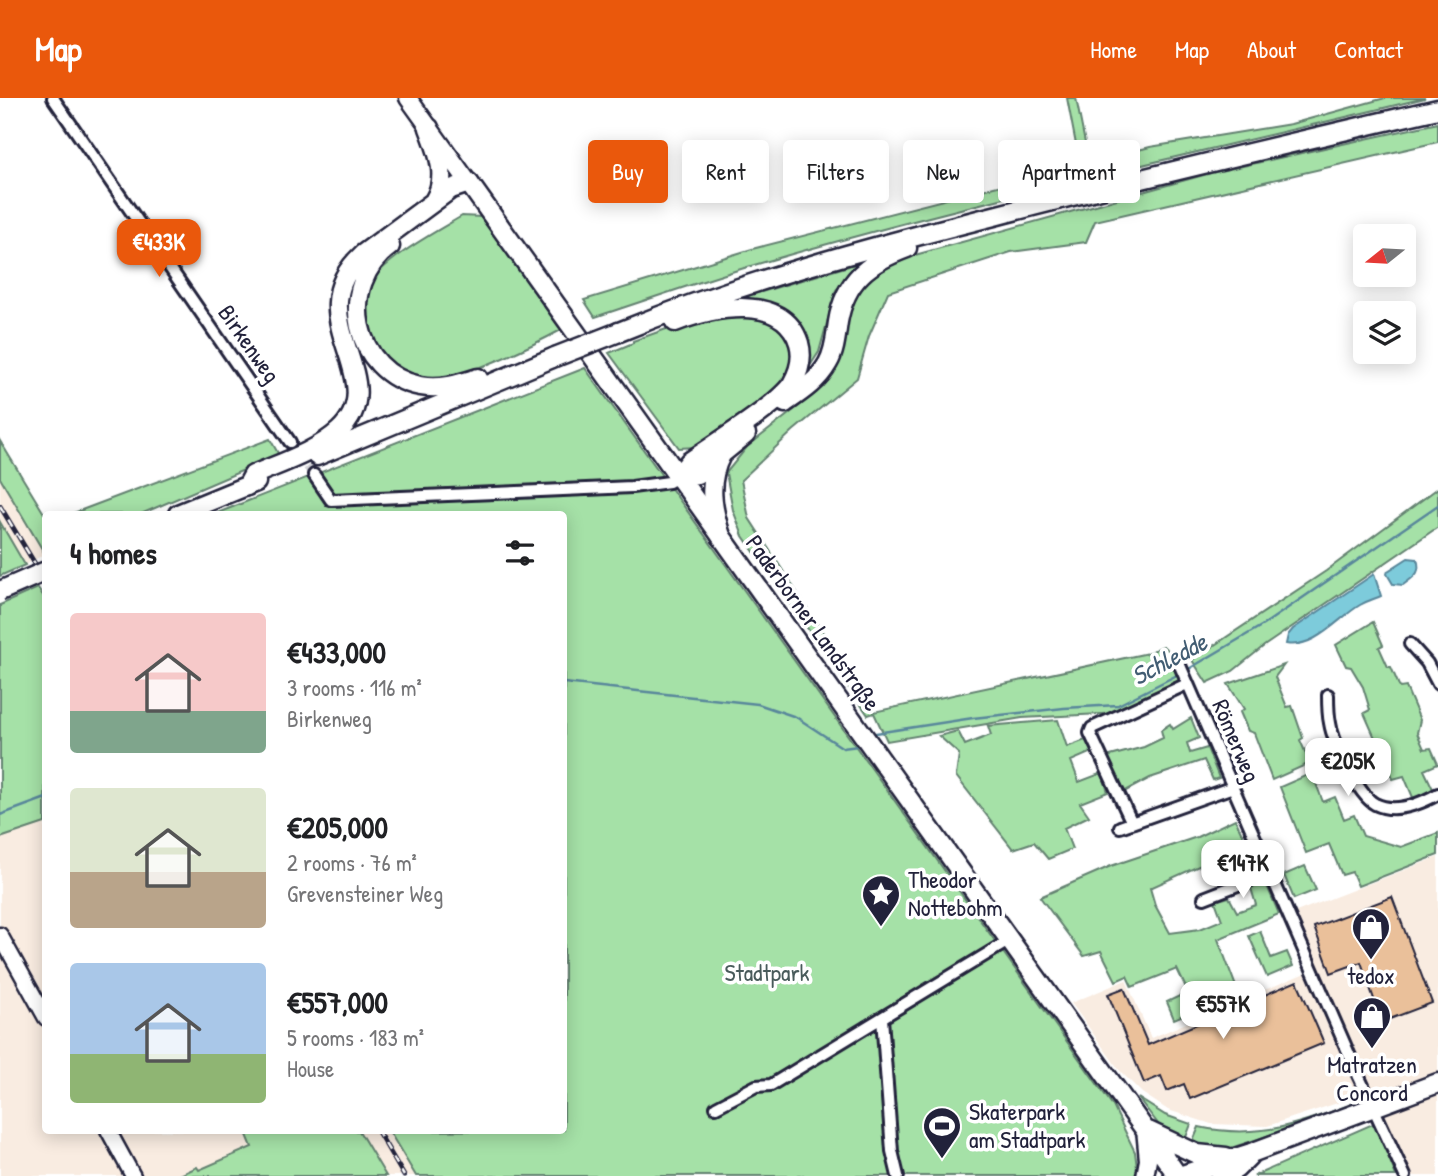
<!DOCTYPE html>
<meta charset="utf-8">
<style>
:root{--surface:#fff;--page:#f6f6f6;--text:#202124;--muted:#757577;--accent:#ea580c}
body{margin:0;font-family:"Patrick Hand",sans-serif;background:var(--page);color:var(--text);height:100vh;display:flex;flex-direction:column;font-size:26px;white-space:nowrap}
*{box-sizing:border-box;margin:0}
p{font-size:23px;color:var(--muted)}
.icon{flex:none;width:38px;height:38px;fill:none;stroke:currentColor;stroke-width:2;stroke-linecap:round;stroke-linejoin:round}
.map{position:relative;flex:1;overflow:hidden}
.drawer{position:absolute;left:42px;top:413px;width:525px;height:623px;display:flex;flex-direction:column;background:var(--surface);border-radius:7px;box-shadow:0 4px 18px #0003}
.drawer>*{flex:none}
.banner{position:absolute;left:588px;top:42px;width:665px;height:63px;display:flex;gap:14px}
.needle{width:46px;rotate:252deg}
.tools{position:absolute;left:1353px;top:126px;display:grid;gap:14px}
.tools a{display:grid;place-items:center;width:63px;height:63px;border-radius:7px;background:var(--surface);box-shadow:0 4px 18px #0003;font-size:35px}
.price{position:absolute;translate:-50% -60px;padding:0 16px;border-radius:14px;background:#fff;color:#222;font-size:23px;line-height:46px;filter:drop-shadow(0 2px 4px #0008)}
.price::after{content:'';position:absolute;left:50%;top:42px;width:21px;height:16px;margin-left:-10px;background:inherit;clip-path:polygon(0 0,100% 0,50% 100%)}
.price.on{background:var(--accent);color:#fff}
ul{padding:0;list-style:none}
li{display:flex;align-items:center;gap:21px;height:175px;padding:0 28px}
li span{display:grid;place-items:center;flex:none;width:196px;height:140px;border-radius:7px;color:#555}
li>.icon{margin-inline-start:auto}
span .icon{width:84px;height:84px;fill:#fffc;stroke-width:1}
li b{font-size:30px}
h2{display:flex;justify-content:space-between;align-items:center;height:84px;padding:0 28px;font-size:30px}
.tag{padding:0 24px;border-radius:7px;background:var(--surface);box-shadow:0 4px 18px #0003;font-size:24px;line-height:63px}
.tag.on{background:var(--accent);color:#fff}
header{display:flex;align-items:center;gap:42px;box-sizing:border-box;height:98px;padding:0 35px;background:var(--accent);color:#fff}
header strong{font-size:33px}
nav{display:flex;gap:38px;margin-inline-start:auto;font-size:24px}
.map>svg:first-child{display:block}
.built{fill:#f9ece1}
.green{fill:#a5e1a7;stroke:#648271;stroke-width:2}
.water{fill:#7dcbdb;stroke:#59879b;stroke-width:2}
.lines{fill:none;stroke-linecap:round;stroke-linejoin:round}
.stream{stroke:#59879b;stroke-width:2.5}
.building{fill:#eac09a;stroke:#22223b;stroke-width:2}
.minor-tunnel{stroke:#d3d3d8;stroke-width:10;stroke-dasharray:10 5;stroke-linecap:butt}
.minor-casing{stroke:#22223b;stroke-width:16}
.tertiary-casing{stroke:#22223b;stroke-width:19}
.secondary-casing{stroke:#22223b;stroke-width:21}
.primary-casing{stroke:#22223b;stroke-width:23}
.trunk-casing{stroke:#22223b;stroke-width:23}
.minor{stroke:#fff;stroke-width:10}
.tertiary{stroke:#fff;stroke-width:14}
.secondary{stroke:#fff;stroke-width:16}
.primary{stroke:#fff;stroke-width:18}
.trunk{stroke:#fff;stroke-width:18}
.rail-casing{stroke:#22223b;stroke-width:5}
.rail{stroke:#fff;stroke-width:2.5;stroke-dasharray:8;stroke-linecap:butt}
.trunk-bridge-casing{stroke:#22223b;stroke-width:23;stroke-linecap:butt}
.trunk-bridge{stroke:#fff;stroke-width:18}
.labels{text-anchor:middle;stroke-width:7;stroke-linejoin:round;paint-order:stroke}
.street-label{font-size:24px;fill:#22223b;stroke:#fff}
.poi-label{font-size:24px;fill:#22223b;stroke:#fff;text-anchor:start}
.park-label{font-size:24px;fill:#495b5b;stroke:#fff}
.water-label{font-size:26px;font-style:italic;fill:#425d73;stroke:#fff}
</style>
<header>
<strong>Map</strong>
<nav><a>Home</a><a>Map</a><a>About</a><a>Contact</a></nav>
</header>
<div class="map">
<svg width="1438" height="1078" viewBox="0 0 1438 1078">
<rect width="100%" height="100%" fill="#fff"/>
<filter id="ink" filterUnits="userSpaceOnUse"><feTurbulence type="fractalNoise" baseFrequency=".0143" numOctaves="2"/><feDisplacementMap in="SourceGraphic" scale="14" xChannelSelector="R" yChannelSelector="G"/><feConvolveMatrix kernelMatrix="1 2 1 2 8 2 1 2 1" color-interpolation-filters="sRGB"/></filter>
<g filter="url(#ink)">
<path class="built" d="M0,380L45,456L25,467L0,424Z
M45,725L46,1032L245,1033L252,1049L199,1073L197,1069L178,1078H0V740Z
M1438,759V1078H1412L1387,1021L1359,998L1267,1028L1211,1026L1168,1012L1142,995L1120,973L1071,905L1126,882L1151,940L1305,875L1296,814Z
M359,1033H389L416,1078H386Z"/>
<path class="green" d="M1067,0H1076L1088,60L1079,62Z
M1385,0H1425C1204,54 980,101 761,165C706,181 650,201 595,219L584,202L752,151L1150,49L1291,26Z
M1438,25V44L1095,123L1086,144L1011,154L888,194L869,238L857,280L793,333L741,382L749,420L874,614L1148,555L1163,548L1171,556L1180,584L1121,615L1022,620L887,643L874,615L868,617L743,438L733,412L726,375L747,349L823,289L839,261L852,206L869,180L897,162L1211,75Z
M462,118L481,119L561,232C537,245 461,282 436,281C399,280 381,263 370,230C365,217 362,203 368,189C380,163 437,133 462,118Z
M862,164L836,192L819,254L802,280C816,207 782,213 724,205Z
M745,215L776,222L794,243L793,271L778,294L696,349L679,350L609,255L633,245V243L683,225Z
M585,270L1113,1008L1135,1054L1138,1078H416L389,1033L564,1032V416H215Z
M270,341L279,357L141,416H71Z
M0,343L45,417V456L0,380Z
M1438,390V429L1264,548L1233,573L1207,585L1192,562L1326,473Z
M0,424L25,467L0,478Z
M38,490L46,502L45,725L0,740V507Z
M1373,524L1383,547L1379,549L1388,569H1391L1400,590L1406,589L1420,622L1417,635L1424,651L1431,650L1438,666L1424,672L1434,693L1414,702L1404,678L1393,681L1364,615L1370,612L1363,589L1351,569L1346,568L1336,547Z
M1284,567L1275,579L1287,609L1292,608L1303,640L1300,642L1310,665L1272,682L1254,635L1248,633L1240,614L1244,611L1228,586Z
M1191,620L1199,640L1187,645L1190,655L1207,650L1219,680L1213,682L1204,662L1150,680L1120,696L1103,660L1144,649L1163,640L1161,632L1170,626L1173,631Z
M1058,622L1067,649L1088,641L1092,654L1071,663L1079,684L1102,675L1108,694L1080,705L1089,718L1064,730L1072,751L1048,761L1034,744L1013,751L956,678L959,656L939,638L958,633L965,647L991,637L988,628Z
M1312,675L1323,704L1335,699L1344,721L1354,717L1363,738L1401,749L1438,735V757L1358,788L1352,774L1342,777L1329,746L1306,755L1280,689Z
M1235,721L1249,750L1213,756L1210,763L1150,790L1155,807L1170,835L1200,831L1222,822L1215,803L1229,799L1237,814L1256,807L1251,790L1265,783L1279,816L1218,841L1238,894L1174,921L1167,904L1188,894L1177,871L1132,889L1127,878L1116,883L1101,853L1084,858L1040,799L1111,768L1197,739Z
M1305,768L1316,792L1294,801L1284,777Z
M1260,833L1271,860L1287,854L1293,868L1267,879L1249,838Z
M1138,1000L1165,1017L1191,1026L1183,1047L1166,1036Z
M1359,1003L1357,1008L1231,1050H1190L1199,1029C1260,1042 1303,1025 1359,1003Z
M1375,1025L1396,1078H1254Z
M245,1032L359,1033L386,1078H178L197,1069L199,1072L252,1049Z"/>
<path class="water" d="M1408,460L1417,461C1422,476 1413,479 1403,487L1393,486L1387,476L1388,473Z
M1374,476L1381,498C1374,501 1367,503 1360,507C1338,520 1315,551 1286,546L1288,537L1293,531Z"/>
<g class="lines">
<path class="stream" d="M1187,572L1263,527L1438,407
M564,585L758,606L796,619L843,650L858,648
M876,635L973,620L1064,610L1118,607L1181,575
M0,717L46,700"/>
</g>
<path class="building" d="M1392,799L1432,905L1382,924L1361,864L1331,875L1314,829Z
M1297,883L1324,945L1190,1001L1184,986L1167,993L1161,978L1144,985L1108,896L1124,890L1148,947Z"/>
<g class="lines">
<path class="minor-tunnel" d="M290,344L314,377"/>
<defs>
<path id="minor" d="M53,0L290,344
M314,377L331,402L632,389L669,384L677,379
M1410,546L1427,565L1438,586
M1178,563L1359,979L1405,1078
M1328,597C1328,606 1328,616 1330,625C1333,644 1358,697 1375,706C1395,716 1420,706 1438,696
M1132,725L1090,635L1092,630L1187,586
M1120,729L1233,689
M1204,800L1271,774
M882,920L892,1053L898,1078
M716,1009L756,988L771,987L1010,842"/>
<path id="tertiary" d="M0,837L46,920
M108,1032L133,1078"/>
<path id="secondary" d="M408,0L469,85
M1145,1031L1148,1062L1145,1078"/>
<path id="primary" d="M469,85L1178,1078
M1148,1033L1197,1056L1226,1059
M1179,1078L1251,1055L1438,985
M1220,1078L1236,1071L1249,1058"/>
<path id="trunk" d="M429,30C438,54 449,79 434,103
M390,148C336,187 353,275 420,288C440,292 459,286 478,280
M675,224C712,210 783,194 799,245C803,259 799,274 792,286C777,308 713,347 689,364L677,379
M619,234C741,184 867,150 994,118C1141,80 1290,45 1438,11
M785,305C801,294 818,283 828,265C835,253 836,237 838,224C845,182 869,164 907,150
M317,358L555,259
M677,379L697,376L746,336
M247,388L253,377C281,365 316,354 339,333C395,281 294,219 363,156L451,91L469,85
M178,416L256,384
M721,438C712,410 707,384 721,357"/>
</defs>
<use href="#minor" class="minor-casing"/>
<use href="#tertiary" class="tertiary-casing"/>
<use href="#secondary" class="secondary-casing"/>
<use href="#primary" class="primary-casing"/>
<use href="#trunk" class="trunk-casing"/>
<use href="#minor" class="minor"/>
<use href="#tertiary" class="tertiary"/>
<use href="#secondary" class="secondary"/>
<use href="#primary" class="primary"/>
<use href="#trunk" class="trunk"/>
<defs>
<path id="rail" d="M0,408L46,484
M377,1032L404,1078"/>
</defs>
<use href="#rail" class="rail-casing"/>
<use href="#rail" class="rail"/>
<defs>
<path id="trunk-bridge" d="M555,259L619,234
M0,493L46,473"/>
</defs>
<use href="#trunk-bridge" class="trunk-bridge-casing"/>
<use href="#trunk-bridge" class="trunk-bridge"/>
</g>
</g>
<defs>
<symbol id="sight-pin" viewBox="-11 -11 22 30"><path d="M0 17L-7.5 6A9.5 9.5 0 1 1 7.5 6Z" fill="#22223b" stroke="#fff"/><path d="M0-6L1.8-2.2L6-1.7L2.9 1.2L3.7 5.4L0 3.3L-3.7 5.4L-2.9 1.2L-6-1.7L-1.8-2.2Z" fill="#fff"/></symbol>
<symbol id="shop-pin" viewBox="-11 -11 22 30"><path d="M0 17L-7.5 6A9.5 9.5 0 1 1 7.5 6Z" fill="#22223b" stroke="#fff"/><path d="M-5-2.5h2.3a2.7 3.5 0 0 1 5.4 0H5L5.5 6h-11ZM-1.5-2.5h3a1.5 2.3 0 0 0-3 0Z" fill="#fff"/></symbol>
<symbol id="stadium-pin" viewBox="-11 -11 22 30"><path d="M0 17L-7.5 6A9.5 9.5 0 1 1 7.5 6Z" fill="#22223b" stroke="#fff"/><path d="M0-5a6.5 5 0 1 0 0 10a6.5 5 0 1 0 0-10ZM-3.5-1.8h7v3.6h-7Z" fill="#fff"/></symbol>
</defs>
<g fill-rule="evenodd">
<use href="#sight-pin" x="859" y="774" width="44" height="60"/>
<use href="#shop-pin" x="1349" y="807" width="44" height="60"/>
<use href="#shop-pin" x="1350" y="896" width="44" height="60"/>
<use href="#stadium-pin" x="920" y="1006" width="44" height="60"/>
</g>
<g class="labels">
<g class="street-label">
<text transform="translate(249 246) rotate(55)" y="8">Birkenweg</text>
<text transform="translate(813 525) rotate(54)" y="8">Paderborner Landstraße</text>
<text transform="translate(1236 643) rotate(67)" y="8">Römerweg</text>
</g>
<g class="poi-label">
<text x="908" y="790">Theodor<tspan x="908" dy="28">Nottebohm</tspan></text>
<text x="1371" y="886" text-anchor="middle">tedox</text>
<text x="1372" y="975" text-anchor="middle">Matratzen<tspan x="1372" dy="28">Concord</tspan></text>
<text x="969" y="1022">Skaterpark<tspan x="969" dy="28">am Stadtpark</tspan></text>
</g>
<g class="park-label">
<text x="767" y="883">Stadtpark</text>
</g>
<g class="water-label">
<text transform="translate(1169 561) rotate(-28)" y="9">Schledde</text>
</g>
</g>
</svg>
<div class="tools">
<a><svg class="needle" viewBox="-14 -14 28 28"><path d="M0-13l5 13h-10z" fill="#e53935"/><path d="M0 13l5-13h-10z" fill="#757577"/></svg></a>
<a><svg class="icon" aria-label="layers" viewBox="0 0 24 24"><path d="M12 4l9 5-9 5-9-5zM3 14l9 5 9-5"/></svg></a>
</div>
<b class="price on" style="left:159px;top:181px">€433K</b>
<b class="price" style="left:1348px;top:700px">€205K</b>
<b class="price" style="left:1243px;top:802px">€147K</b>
<b class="price" style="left:1223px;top:943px">€557K</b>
<div class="banner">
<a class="tag on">Buy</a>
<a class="tag">Rent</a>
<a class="tag">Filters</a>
<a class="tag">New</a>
<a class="tag">Apartment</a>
</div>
<section class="drawer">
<h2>4 homes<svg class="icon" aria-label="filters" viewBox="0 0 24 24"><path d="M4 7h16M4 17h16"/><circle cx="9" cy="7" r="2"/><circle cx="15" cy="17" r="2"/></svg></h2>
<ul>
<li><span style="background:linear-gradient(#f6c9c9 70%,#7fa58c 0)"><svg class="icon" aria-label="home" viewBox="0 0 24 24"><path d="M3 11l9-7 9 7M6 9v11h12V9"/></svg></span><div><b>€433,000</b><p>3 rooms · 116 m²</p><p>Birkenweg</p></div></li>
<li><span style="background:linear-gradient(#dfe7d0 60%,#b9a48a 0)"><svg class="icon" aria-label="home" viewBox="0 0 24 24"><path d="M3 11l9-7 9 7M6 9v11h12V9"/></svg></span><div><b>€205,000</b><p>2 rooms · 76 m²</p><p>Grevensteiner Weg</p></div></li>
<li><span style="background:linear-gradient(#a9c7e8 65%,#8fb573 0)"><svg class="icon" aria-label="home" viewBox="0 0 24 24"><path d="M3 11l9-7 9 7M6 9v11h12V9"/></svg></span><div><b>€557,000</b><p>5 rooms · 183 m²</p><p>House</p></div></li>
</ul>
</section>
</div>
